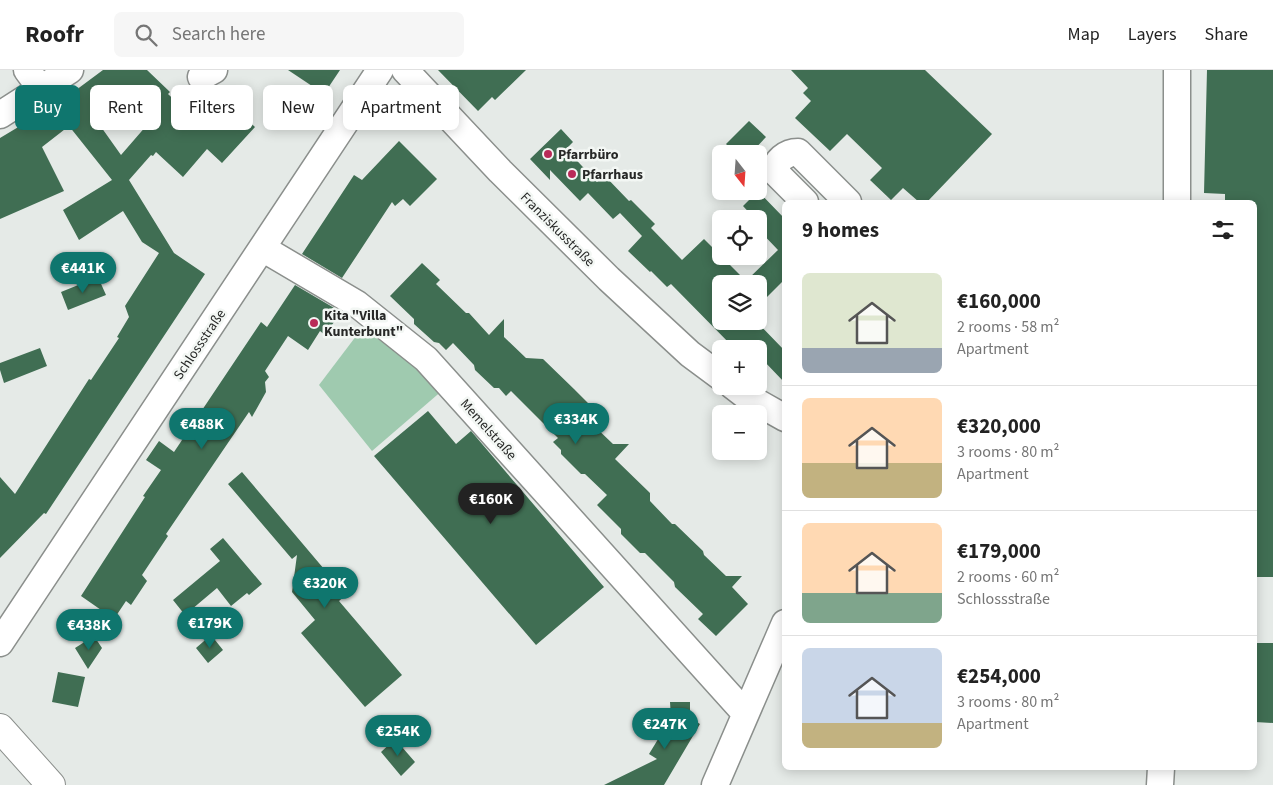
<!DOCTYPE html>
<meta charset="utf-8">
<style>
:root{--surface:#fff;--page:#f6f6f6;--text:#222;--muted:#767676;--line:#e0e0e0;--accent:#0f766e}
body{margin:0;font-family:"Source Sans 3",sans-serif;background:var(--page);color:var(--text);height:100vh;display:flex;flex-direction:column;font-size:19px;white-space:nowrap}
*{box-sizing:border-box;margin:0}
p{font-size:16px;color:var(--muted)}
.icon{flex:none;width:28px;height:28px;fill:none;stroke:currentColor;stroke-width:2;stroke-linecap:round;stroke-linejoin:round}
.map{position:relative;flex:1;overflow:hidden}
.side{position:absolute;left:782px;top:130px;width:475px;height:570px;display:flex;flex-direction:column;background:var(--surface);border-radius:8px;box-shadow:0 2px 12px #0003}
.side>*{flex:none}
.top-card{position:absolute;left:15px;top:15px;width:475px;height:45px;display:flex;gap:10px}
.needle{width:32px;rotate:163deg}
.fabs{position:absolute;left:712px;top:75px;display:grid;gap:10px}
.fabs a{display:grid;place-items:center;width:55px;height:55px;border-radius:8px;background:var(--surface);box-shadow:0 2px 12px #0003;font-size:25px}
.price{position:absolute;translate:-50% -42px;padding:0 11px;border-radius:18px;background:var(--accent);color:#fff;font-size:16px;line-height:32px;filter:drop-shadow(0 1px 2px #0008)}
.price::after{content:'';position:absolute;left:50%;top:30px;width:15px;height:11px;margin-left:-8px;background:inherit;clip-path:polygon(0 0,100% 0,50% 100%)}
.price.active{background:#222;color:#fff}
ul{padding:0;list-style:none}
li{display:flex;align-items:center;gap:15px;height:125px;padding:0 20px}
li+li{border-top:1px solid var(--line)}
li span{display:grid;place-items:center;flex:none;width:140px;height:100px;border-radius:8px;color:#555}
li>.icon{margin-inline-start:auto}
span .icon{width:60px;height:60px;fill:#fffc;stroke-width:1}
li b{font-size:21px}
h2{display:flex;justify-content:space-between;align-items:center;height:60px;padding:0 20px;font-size:21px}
.pill{padding:0 18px;border-radius:8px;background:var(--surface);box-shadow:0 2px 12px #0003;font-size:18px;line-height:45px}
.pill.active{background:var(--accent);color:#fff}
header{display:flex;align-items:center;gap:30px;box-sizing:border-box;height:70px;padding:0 25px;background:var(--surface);border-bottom:1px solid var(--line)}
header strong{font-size:24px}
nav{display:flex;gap:28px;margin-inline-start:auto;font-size:18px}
.search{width:350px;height:45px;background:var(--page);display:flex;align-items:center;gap:12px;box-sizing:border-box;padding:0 18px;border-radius:8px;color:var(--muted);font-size:19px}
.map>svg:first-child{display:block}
.green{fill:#9fcaaf}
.building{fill:#406e53;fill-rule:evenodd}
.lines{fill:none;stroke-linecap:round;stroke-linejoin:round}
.minor-casing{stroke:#8b8f8c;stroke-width:29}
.major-casing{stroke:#8b8f8c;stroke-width:30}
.minor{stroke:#fff;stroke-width:26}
.major{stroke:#fff;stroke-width:28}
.poi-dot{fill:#b92b58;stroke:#f3f7f4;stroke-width:2}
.labels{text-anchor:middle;stroke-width:5;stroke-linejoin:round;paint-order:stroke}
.poi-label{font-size:14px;font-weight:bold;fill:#272827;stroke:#f3f7f4;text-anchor:start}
.street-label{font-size:14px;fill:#272827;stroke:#f3f7f4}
</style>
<header>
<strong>Roofr</strong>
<div class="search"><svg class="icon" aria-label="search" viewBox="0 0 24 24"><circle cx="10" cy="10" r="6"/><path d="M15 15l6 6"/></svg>Search here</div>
<nav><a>Map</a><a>Layers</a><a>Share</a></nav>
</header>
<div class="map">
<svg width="1273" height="715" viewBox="0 0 1273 715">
<rect width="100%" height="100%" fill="#e5eae7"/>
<path class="green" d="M366,253L444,319L372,381L319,315Z"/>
<path class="building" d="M103,0H147L170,22L168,24L206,60L233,29L243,46L255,57L222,93L207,79L183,107L156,82L153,86L151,85L129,110L174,183L205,204L46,444L44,443L0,488V407L15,424L89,309L91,310L119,268L117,267L129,247L125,236L159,183L142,172L123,141L79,170L63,140L112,110L69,56L42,77L64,121L0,149V68L40,44L41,46ZM126,34L147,55L121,85L99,54Z
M288,0H340L324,24Z
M438,0H526L495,30L492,27L478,41Z
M791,0H925L992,64L927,132H919L903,118L891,130L870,110L882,98L847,64L830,81L795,48L811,31L803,23L808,18Z
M1207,0H1273V507H1255V132H1225V124L1204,123Z
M749,51L766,67L750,84H736L726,74Z
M561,59L573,72L566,79L597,112L604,105L629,131L631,130L655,154L651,158L682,190L704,169L746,211L778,180L759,160V149H755L743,136L758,121L785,149V209L759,235V214H721V251H756L785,281V313L759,286V279H735L671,214L667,217L651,201L650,202L628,181L642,166L620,143L613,149L588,123L580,131L550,100V110L530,89Z
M399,71L437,109L410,136L403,129L395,136L392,132L342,208L302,184L354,105L362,110Z
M422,193L440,210L436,214L466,243H469L489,265L504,249V267L526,288L543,289L574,319L589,334L590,352L613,374H629L615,389L650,423V431L672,454H675L703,481L704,485L726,506H742L732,517L748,534L716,566L698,549L703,544L675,517L674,512L645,483H640L621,464V459L597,435L607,425L585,404H581L561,384V380L553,372L558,368L511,321L506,326L499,318H494L475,300L474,295L453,273L446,280L439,273L434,272L414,254V249L390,226Z
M98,207L106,225L68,240L61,222Z
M295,215L341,242L325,265L320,261L308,280L288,266L265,301L269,307L265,312L266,322L252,347L249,342L166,464L168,466L142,505L147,511L131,535L126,531L114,549L81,526L145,427L143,426L161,400L146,390L159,371L174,382L261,252L267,257Z
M40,278L47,296L4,313L0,300V293Z
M428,341L456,374L471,361L604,517L536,575L374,386Z
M242,402L346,525L339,531L402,605L365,637L301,563L315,550L292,522L297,485L292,489L228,414Z
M223,468L262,514L249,525L247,523L231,536L217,518L185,545L173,530L220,491L210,479Z
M211,565L223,580L208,593L196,578Z
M94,566L102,578L88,599L75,578Z
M1255,573H1273V653L1255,652Z
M58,602L85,607L78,637L52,632Z
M670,632H690V648L700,654L664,715H604L657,689L649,684L671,648Z
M395,669L415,692L401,706L381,682Z"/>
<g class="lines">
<defs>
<path id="minor" d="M27,0L41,19
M405,0L500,101L609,209L690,284L721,307
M1177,0V132
M201,7L214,0
M0,45L70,0
M805,132L775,102C775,91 786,82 798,82L848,132
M262,178L357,234L426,289L745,643
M733,316L746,326L785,348
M0,573L380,0
M715,715L785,553
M1160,715L1161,698"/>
<path id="major" d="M0,658L51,715"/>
</defs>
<use href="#minor" class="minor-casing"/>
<use href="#major" class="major-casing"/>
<use href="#minor" class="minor"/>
<use href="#major" class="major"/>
</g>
<g class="poi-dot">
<circle cx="548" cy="84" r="5"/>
<circle cx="572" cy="104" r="5"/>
<circle cx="314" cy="253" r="5"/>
</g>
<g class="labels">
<g class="poi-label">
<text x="558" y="89">Pfarrbüro</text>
<text x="582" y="109">Pfarrhaus</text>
<text x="324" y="250">Kita "Villa<tspan x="324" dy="16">Kunterbunt"</tspan></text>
</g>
<g class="street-label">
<text transform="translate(558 159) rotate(45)" y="5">Franziskusstraße</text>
<text transform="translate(199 274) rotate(-56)" y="5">Schlossstraße</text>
<text transform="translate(489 359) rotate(48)" y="5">Memelstraße</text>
</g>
</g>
</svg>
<div class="fabs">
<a><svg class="needle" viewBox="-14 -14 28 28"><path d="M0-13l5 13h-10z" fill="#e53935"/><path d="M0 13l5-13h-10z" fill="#767676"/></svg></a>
<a><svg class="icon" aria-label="locate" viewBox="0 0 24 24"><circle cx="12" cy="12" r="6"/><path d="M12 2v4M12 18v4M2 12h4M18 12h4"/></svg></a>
<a><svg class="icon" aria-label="layers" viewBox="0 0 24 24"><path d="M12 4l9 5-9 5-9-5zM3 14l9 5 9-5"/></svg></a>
<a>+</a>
<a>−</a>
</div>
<b class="price" style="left:83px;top:224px">€441K</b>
<b class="price" style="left:576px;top:375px">€334K</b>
<b class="price" style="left:202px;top:380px">€488K</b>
<b class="price active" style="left:491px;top:455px">€160K</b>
<b class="price" style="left:325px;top:539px">€320K</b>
<b class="price" style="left:210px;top:579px">€179K</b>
<b class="price" style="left:89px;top:581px">€438K</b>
<b class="price" style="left:665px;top:680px">€247K</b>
<b class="price" style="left:398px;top:687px">€254K</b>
<div class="top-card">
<a class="pill active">Buy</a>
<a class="pill">Rent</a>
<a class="pill">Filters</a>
<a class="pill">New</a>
<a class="pill">Apartment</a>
</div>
<section class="side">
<h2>9 homes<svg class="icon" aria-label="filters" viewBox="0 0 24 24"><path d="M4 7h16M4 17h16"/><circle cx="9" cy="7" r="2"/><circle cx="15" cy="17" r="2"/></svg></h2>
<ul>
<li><span style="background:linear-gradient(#dfe7d0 75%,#9aa5b1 0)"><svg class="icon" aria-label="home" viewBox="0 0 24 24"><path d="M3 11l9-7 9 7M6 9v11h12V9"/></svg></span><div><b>€160,000</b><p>2 rooms · 58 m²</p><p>Apartment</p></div></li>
<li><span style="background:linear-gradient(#ffd9b3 65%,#c2b280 0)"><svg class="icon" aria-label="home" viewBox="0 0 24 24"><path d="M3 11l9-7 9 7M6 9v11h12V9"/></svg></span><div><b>€320,000</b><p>3 rooms · 80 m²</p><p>Apartment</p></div></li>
<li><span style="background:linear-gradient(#ffd9b3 70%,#7fa58c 0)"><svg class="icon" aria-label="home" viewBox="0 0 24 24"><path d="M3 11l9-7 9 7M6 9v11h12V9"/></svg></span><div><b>€179,000</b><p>2 rooms · 60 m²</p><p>Schlossstraße</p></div></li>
<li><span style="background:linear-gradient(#c9d6e8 75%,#c2b280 0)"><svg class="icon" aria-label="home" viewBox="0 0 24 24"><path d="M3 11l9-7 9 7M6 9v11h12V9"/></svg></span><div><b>€254,000</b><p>3 rooms · 80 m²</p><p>Apartment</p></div></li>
</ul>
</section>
</div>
